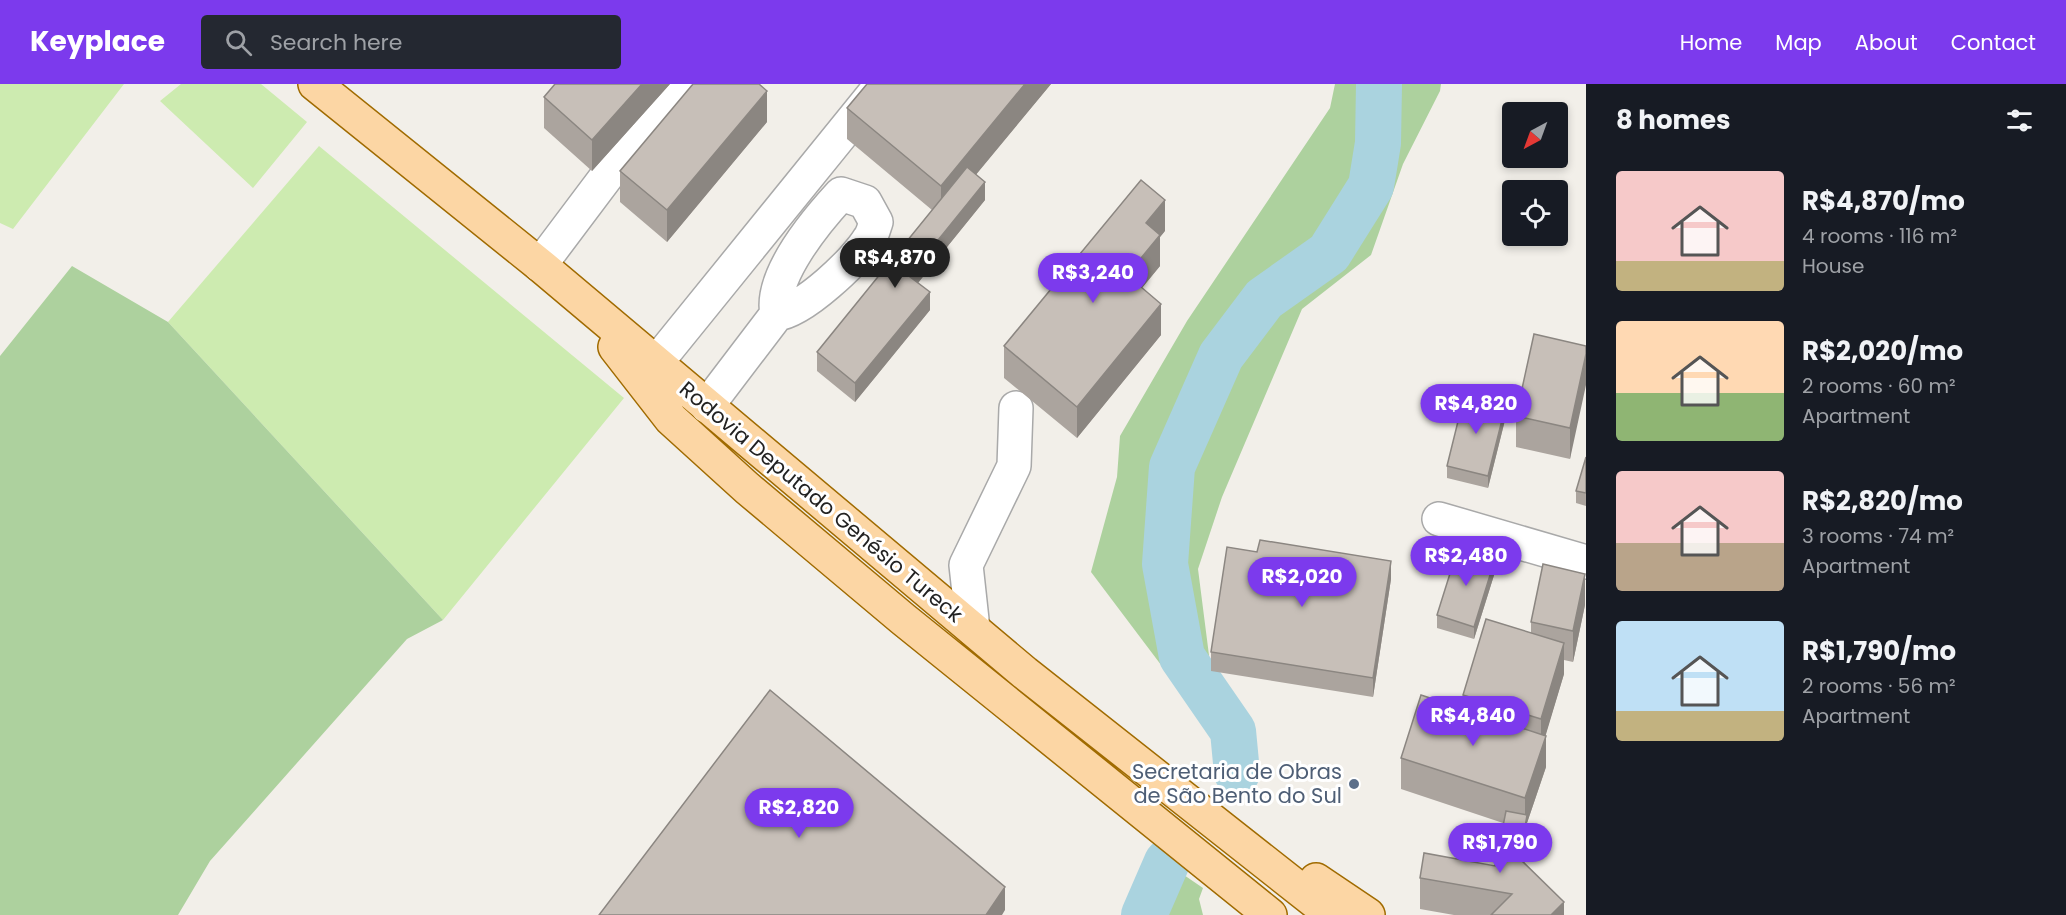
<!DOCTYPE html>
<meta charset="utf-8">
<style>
:root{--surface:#171b24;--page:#242831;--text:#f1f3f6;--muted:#9ea1a6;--accent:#7c3aed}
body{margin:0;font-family:Poppins,sans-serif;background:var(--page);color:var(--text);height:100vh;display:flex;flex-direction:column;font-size:22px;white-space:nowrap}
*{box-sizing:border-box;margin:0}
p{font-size:20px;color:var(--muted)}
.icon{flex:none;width:33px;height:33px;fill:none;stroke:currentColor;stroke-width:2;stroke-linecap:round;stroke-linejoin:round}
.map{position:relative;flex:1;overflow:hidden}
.details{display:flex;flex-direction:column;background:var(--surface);width:480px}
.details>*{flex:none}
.needle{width:39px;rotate:221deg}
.buttons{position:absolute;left:1502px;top:18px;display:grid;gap:12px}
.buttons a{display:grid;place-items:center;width:66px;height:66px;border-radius:6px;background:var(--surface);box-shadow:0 3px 9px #0003;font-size:30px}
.price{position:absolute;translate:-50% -51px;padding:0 14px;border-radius:21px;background:var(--accent);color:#fff;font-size:20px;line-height:39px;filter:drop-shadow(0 2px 3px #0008)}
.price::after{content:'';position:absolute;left:50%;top:36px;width:18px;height:14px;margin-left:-9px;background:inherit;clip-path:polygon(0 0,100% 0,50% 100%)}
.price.active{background:#222;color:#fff}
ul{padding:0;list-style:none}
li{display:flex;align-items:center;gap:18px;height:150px;padding:0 30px}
li span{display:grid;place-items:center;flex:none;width:168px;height:120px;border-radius:6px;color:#555}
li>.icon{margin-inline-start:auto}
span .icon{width:72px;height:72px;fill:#fffc;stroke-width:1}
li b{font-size:26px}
h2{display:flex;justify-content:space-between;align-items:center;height:72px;padding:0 30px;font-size:26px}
header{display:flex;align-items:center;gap:36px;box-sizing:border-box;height:84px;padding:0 30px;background:var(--accent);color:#fff}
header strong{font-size:28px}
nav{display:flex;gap:33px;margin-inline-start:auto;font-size:21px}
.search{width:420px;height:54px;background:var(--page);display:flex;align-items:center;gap:15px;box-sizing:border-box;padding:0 21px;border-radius:6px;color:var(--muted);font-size:22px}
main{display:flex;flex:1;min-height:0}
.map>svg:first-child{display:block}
.grass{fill:#cdebb0}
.forest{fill:#add19e}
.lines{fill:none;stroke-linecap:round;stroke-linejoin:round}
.river{stroke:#aad3df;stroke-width:46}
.minor-casing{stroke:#a9a9a9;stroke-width:36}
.major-casing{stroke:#a06b00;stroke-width:36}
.minor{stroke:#fff;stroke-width:33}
.major{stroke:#fcd6a4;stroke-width:33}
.wall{fill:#aba49e}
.shaded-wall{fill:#8b8681}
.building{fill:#c7bfb8;stroke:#8b8681;stroke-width:1.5}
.service-dot{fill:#5c6f8a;stroke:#fff;stroke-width:2}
.labels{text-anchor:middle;stroke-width:6;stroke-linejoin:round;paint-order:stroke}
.street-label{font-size:21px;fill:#222;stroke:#fff}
.service-label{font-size:21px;fill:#4e5e75;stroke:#fff;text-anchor:end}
</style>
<header>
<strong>Keyplace</strong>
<div class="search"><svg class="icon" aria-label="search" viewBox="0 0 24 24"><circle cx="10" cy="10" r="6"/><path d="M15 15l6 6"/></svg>Search here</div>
<nav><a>Home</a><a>Map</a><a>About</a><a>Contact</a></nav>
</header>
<main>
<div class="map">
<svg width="1586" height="831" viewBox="0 0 1586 831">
<rect width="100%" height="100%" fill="#f2efe9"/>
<path class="grass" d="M0,0H124L13,145L0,139Z
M181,0H261L307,38L253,104L160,17Z
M319,62L624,314L443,536L168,238Z"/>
<path class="forest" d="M1335,0H1441L1440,7L1403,80L1371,171L1302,225L1222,413L1198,485L1211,587L1242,627L1253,703L1091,488L1117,393L1120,352L1187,237L1330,24Z
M72,182L168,238L443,536L407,555L210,777L178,831H0V272Z
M1178,787L1203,804L1199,815L1203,831H1157Z"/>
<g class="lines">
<path class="river" d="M1237,689L1233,647L1182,573L1165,480L1172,383L1221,272L1264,215L1329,169L1371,102L1378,59L1379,0
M1144,831L1167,778"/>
<defs>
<path id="minor" d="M540,181L676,0
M656,279L882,0
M707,322L777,230C803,227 856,177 869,155C873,150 874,143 876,138L865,118L841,110C817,136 769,193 777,230
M1439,435L1586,478
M973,545L966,481L1014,382L1016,324"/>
<path id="major" d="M315,0L540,181L1025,589L1332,831
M615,263L671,335L747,404L903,535L1270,831
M1316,796L1368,831"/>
</defs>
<use href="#minor" class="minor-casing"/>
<use href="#major" class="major-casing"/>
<use href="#minor" class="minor"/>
<use href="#major" class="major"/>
</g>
<path class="wall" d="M670,0L592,87L544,44V13Z
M867,0H1051L976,90L985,116L918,199L930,226L855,318L817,287V268L932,126L847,55V24Z
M767,38L667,158L620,118V87Z
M1165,147L1160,153V182L1142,204L1161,251L1077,354L1004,294V262Z
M1586,262L1570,375L1516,363V332Z
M1506,332L1488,404L1447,394V382Z
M1586,373V422L1576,419V407Z
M1495,488L1474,555L1437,544V531Z
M1391,495L1373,613L1211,587V568Z
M1585,521L1573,578L1564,576V590L1545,652L1546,683L1527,739V762L1524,779L1564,831H1454L1420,825V794L1495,782L1503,739L1401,705V674L1463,625V611L1531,549V538Z"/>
<path class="shaded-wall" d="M642,0H670L592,87V56Z
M1025,0H1051L941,133V102Z
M767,7V38L667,158V126Z
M985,98V116L909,210V192Z
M1165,116V147L1160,153V182L1127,222V191L1146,139Z
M930,208V226L855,318V299Z
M1161,220V251L1077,354V323Z
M1586,270V301L1570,375V344Z
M1506,320V332L1488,404V392Z
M1495,475V488L1474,555V543Z
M1391,477V495L1373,613V594Z
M1585,490V521L1573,578V547Z
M1564,559V590L1541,667V635Z
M1546,652V683L1527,739V762L1520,806V775L1525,742V714Z
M1005,803V826L1002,831H986Z
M1564,818V831H1551Z"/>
<path class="building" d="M555,0H642L592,56L544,13Z
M693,0H759L767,7L667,126L620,87Z
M867,0H1025L941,102L847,24Z
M967,83L985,98L909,192L930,208L855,299L817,268Z
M1141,96L1165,116L1146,139L1160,151L1127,191L1161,220L1077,323L1004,262Z
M1534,250L1586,262V270L1570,344L1516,332Z
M1465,309L1506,320L1488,392L1447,382Z
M1586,373V409L1576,407Z
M1260,456L1391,477L1373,594L1211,568L1227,463L1257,468Z
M1458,464L1495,475L1474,543L1437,531Z
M1543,480L1585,490L1573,547L1531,538Z
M1486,535L1564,559L1541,635L1463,611Z
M770,606L1005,803L986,831H599Z
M1421,611L1546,652L1525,714L1401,674Z
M1506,727L1527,731L1520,775L1564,818L1551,831H1491L1512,810L1420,794L1424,769L1495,782Z"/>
<circle class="service-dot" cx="1354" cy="700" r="6"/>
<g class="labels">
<g class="street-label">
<text transform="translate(821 418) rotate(40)" y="7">Rodovia Deputado Genésio Tureck</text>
</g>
<g class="service-label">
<text x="1342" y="695">Secretaria de Obras<tspan x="1342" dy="24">de São Bento do Sul</tspan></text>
</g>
</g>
</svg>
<div class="buttons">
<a><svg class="needle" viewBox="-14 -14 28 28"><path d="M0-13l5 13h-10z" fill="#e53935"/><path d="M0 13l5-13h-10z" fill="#9ea1a6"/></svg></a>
<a><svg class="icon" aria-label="locate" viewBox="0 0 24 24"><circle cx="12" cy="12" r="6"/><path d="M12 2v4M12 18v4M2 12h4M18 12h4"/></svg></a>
</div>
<b class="price active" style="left:895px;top:205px">R$4,870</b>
<b class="price" style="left:1093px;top:220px">R$3,240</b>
<b class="price" style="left:1476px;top:351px">R$4,820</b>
<b class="price" style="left:1466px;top:503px">R$2,480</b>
<b class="price" style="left:1302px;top:524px">R$2,020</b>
<b class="price" style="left:1473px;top:663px">R$4,840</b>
<b class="price" style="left:799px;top:755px">R$2,820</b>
<b class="price" style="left:1500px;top:790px">R$1,790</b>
</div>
<section class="details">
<h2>8 homes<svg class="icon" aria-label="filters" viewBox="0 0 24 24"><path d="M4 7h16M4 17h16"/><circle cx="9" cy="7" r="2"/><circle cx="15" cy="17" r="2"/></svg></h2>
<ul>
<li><span style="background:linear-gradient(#f6c9c9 75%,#c2b280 0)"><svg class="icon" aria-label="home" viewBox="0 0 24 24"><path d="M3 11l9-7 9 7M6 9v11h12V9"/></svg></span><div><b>R$4,870/mo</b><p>4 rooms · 116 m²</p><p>House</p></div></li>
<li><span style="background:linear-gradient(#ffd9b3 60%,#8fb573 0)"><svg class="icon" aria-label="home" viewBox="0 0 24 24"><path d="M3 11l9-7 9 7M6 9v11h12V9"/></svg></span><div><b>R$2,020/mo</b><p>2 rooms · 60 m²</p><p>Apartment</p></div></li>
<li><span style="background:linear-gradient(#f6c9c9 60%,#b9a48a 0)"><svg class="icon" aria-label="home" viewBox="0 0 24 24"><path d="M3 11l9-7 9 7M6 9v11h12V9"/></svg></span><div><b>R$2,820/mo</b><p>3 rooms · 74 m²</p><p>Apartment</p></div></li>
<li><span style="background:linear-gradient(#bfe0f5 75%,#c2b280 0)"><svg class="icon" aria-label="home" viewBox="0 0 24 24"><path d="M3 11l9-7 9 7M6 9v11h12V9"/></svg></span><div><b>R$1,790/mo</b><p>2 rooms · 56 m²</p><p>Apartment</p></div></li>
</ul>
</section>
</main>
